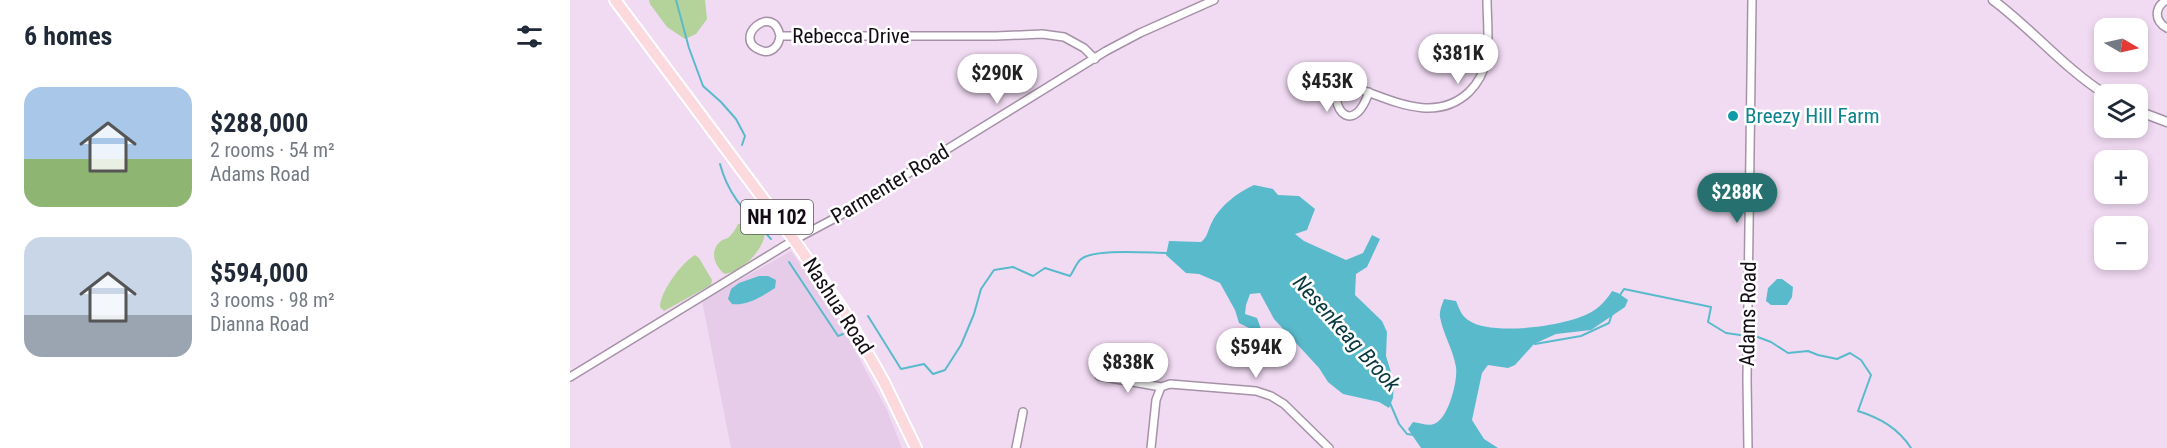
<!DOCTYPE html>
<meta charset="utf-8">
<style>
:root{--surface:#fff;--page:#f2f2f3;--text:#1f2937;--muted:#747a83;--accent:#267170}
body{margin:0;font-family:"Roboto Condensed",sans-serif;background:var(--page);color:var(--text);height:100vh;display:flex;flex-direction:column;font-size:22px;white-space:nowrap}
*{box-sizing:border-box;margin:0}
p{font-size:20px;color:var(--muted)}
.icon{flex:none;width:33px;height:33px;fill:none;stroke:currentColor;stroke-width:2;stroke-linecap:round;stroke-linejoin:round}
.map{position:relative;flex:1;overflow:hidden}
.details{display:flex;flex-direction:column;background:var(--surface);width:570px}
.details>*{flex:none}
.needle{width:39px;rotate:99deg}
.tools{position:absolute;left:1524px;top:18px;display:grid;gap:12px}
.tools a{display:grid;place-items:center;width:54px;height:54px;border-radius:12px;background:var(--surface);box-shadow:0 3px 9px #0003;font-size:30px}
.price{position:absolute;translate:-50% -51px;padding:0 14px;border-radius:21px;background:#fff;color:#222;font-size:20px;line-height:39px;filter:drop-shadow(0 2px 3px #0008)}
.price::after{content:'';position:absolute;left:50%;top:36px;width:18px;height:14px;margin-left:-9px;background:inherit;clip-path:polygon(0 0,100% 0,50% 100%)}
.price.selected{background:var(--accent);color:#fff}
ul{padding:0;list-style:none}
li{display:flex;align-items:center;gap:18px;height:150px;padding:0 24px}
li span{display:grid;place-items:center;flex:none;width:168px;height:120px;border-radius:18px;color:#555}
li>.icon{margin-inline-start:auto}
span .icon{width:72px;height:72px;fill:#fffc;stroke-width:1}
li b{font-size:26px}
h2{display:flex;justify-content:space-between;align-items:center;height:72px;padding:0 24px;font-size:26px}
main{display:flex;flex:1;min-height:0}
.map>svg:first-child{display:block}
.built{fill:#e6cce9}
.green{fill:#b4d39a}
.water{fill:#59bacc}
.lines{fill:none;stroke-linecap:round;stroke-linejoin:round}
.stream{stroke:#59bacc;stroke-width:2}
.minor-casing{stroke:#a692a8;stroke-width:10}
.tertiary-casing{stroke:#a692a8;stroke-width:11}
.primary-casing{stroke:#fff;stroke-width:14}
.minor{stroke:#fff;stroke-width:7}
.tertiary{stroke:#fff;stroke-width:8}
.primary{stroke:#fbd9dd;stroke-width:10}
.culture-dot{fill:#0f9aa8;stroke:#fff;stroke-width:2}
.labels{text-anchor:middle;stroke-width:5;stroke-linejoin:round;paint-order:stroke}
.shield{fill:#fff;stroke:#5a555a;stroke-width:1.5}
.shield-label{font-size:20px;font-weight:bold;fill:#130c14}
.street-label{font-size:21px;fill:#130c14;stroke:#fff}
.culture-label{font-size:21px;fill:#0d838f;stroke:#fff;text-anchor:start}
.water-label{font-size:22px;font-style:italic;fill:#08383f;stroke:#fff}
</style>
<main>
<section class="details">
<h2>6 homes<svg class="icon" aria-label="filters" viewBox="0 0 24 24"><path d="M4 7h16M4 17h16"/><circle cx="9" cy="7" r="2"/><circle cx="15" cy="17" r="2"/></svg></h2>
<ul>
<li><span style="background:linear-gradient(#a9c7e8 60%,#8fb573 0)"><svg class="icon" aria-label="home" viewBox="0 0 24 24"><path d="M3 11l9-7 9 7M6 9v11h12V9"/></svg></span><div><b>$288,000</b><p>2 rooms · 54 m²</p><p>Adams Road</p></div></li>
<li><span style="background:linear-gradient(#c9d6e8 65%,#9aa5b1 0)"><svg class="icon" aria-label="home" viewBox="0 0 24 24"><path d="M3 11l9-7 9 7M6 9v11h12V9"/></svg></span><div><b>$594,000</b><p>3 rooms · 98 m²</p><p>Dianna Road</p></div></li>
</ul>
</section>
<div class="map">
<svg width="1597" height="448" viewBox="0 0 1597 448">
<rect width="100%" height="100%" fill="#f1dbf3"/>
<path class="built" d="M221,251L259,306L281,343L317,410L332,448H161L132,301Z"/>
<path class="green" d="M79,0H135L137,19L126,34L115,39L97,27L80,4Z
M175,223L183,225L195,234C192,252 172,271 155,274C144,266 139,250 151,241C155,238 156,240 160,236C163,233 166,228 168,224Z
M125,255L129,258L142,280L141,285L94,311L90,307C90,292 112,262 125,255Z"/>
<path class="water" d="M684,185L703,189L708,195L729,196L745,209L737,230L725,234L734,241L776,260L793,253L802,235L810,239L797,267L786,274L785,295L812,321L817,332L816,356L824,382L823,398L819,408L809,402L773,394L758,382L749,368L704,319L690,293L680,294L676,305L675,314L687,318L691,329L683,330L669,323L665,310L650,283L629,274L616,273L596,255L599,241L631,242C638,237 638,229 642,222C650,206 668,192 684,185Z
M189,276H198L206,280L205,288C193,296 177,306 162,304L158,299L161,289L169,283Z
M1207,279H1212L1223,287L1222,297L1217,305H1201L1196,301L1198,288Z
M1042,291L1048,293L1058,300L1055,307L1021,330L986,334L964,344L945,365L938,368L918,365L912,373L902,420L914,439L928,448H851L838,429L843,422C850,423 860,427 866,423C879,416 888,380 886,367C883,349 873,334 870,317C869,311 872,305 874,299L886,301C889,308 891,315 898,320C921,337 1000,326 1023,311C1030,307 1038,298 1042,291Z"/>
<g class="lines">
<path class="stream" d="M106,0L119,48L133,86L151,102L166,119L175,136L172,145
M150,164C159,198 178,214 201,239
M219,262L268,336L273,334
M1050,295L1054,289L1141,307L1138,322L1156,333L1170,335
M298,316L331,369L354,364L363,374L375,370L391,345L404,314L411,289L424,270L443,267L463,276L475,268L500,276C503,272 506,264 510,260C522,248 579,253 597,253
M1185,336L1201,342L1218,353L1238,351L1248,355L1267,359L1280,353L1291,360L1301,375L1288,411C1310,418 1328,428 1341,448
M965,344L1011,336L1039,323L1042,314
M820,403L829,424L837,434L844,435"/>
<defs>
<path id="minor" d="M1597,0C1584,7 1584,21 1597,28
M210,36C209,46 201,55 190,50C161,39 203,1 210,36H426L472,34L494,37L514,48L525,59
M799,92C778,152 746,79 786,88C822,100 865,124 899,92C908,83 914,72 916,60C920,41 917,19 917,0
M529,376L591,387L600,384L686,391L701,396L714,404L759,448
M0,377L224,240L269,216L536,51L570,33L644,0
M446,448L453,412
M581,448L586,400L591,387
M1178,448L1177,379L1182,0"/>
<path id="tertiary" d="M1423,0C1462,29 1494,68 1535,94
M1568,111L1597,122"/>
<path id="primary" d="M45,0L224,240L273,310L314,382L346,448"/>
</defs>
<use href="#minor" class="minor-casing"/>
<use href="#tertiary" class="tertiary-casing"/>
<use href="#primary" class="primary-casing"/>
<use href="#minor" class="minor"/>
<use href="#tertiary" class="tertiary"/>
<use href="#primary" class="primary"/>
</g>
<circle class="culture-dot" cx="1163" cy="116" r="6"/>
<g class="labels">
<rect class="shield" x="171" y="200" width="72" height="34" rx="4.5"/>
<g class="shield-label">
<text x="207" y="224">NH 102</text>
</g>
<g class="street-label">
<text x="281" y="43">Rebecca Drive</text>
<text transform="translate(320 184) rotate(-31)" y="7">Parmenter Road</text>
<text transform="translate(268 306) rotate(57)" y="7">Nashua Road</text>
<text transform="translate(1178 314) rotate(-89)" y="7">Adams Road</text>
</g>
<g class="culture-label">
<text x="1175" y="123">Breezy Hill Farm</text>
</g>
<g class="water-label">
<text transform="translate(777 333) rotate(48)" y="8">Nesenkeag Brook</text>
</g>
</g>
</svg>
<div class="tools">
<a><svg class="needle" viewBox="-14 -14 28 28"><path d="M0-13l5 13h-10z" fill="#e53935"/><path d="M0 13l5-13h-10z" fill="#747a83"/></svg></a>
<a><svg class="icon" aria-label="layers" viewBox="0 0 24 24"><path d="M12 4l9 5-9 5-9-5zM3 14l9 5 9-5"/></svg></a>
<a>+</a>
<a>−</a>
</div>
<b class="price" style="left:888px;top:85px">$381K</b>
<b class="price" style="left:427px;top:105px">$290K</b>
<b class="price" style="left:757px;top:113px">$453K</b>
<b class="price selected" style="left:1167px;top:224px">$288K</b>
<b class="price" style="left:686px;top:379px">$594K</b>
<b class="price" style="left:558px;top:394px">$838K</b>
</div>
</main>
